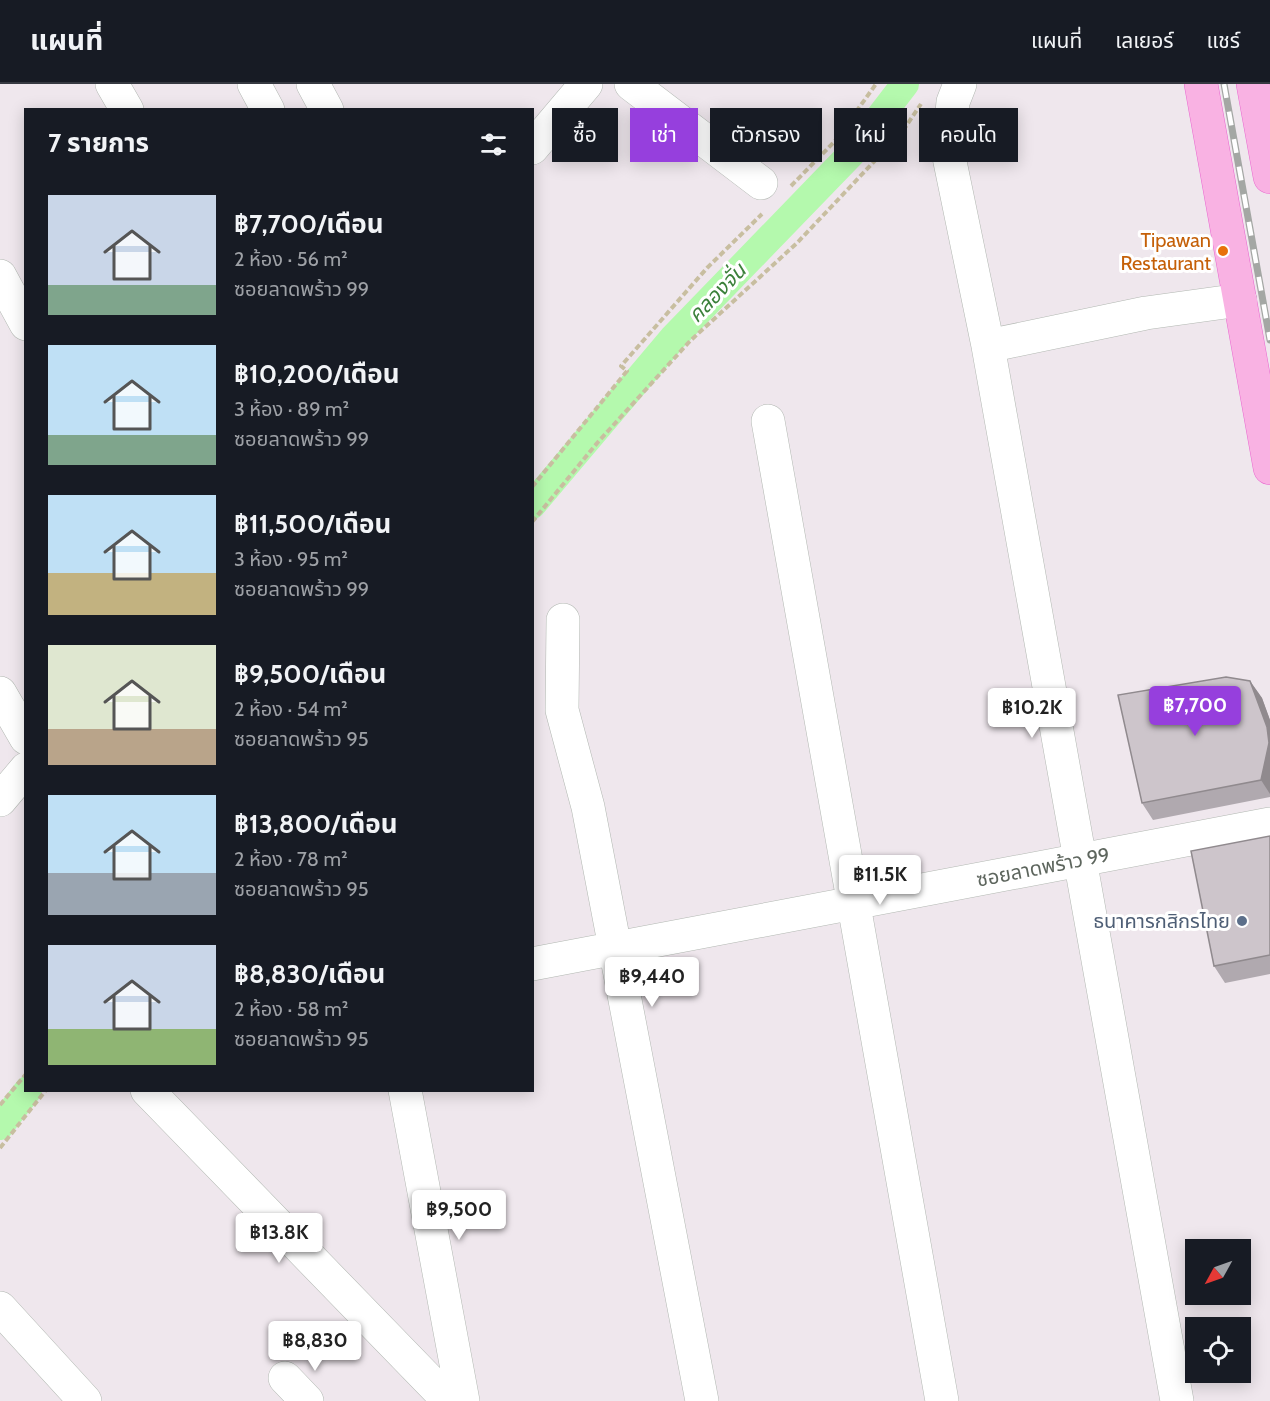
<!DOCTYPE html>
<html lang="th">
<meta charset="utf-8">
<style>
:root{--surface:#171b24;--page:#20242c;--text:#f1f3f6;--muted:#9ea1a6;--line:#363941;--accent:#963fdd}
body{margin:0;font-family:Cabin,"Noto Sans Thai",sans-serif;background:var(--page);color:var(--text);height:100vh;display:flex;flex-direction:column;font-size:22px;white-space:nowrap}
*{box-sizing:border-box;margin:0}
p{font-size:20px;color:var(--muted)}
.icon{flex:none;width:33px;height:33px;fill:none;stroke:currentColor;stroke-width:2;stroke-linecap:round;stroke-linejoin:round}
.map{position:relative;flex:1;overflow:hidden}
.side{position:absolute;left:24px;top:24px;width:510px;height:984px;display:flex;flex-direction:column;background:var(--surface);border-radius:0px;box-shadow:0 3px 15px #0003}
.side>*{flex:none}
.top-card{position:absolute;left:552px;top:24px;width:570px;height:54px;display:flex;gap:12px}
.needle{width:39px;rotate:230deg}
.controls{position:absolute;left:1185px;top:1155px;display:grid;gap:12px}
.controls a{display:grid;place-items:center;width:66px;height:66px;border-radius:0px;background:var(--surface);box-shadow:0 3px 15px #0003;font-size:30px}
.price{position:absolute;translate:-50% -51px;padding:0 14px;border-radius:6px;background:#fff;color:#222;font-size:20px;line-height:39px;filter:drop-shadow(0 2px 3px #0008)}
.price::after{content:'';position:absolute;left:50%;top:36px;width:18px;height:14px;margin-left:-9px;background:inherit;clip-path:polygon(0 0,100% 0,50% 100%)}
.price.active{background:var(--accent);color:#fff}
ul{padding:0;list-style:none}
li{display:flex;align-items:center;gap:18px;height:150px;padding:0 24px}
li span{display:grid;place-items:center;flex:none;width:168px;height:120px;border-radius:0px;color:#555}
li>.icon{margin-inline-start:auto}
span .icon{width:72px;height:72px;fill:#fffc;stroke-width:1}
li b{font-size:26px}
h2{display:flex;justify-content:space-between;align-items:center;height:72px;padding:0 24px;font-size:26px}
.chip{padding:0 21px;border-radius:0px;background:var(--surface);box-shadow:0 3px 15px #0003;font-size:21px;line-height:54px}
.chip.active{background:var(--accent);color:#fff}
header{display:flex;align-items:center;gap:36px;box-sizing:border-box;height:84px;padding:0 30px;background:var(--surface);border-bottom:2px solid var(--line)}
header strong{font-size:28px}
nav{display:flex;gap:33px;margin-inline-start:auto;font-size:21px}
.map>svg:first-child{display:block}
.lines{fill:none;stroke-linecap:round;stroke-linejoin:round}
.canal{stroke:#b4f9ad;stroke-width:28}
.minor-casing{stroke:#b2b8b2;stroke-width:34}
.major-casing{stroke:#e867cf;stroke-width:34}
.path{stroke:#c8bea0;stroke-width:4;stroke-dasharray:6 3;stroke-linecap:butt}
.minor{stroke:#fff;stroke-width:33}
.major{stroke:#f9b2e3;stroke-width:33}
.rail-casing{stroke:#a4a7a4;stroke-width:7}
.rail{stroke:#fff;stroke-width:4.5;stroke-dasharray:14;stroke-linecap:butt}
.wall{fill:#b0a9af}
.shaded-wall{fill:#908a8e}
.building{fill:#cdc5cb;stroke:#908a8e;stroke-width:1.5}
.food-dot{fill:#e8710a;stroke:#fff;stroke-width:2}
.service-dot{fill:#5c6f8a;stroke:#fff;stroke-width:2}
.labels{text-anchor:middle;stroke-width:6;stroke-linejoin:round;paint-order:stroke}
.food-label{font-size:20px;fill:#c56008;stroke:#fff;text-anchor:end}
.street-label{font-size:20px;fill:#5e665e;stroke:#fff}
.service-label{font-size:20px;fill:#4e5e75;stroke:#fff;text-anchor:end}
.water-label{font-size:21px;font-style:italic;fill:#3b803a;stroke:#fff}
</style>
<header>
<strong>แผนที่</strong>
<nav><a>แผนที่</a><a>เลเยอร์</a><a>แชร์</a></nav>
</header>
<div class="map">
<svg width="1270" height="1317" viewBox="0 0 1270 1317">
<rect width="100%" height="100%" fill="#efe7ed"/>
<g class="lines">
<path class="canal" d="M532,421L673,254L852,69L905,0
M0,1042L28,1006"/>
<defs>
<path id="minor" d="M112,0L127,26
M254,0L268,26
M313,0L327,26
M631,0L761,99
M960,0L953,18L948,68L988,262L1177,1317
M532,64L586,0
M0,192L26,240
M988,262L1146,229L1240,216
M768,337L942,1317
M563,536L562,626L588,723L702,1317
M0,609L26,654
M0,716L26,685
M532,880L1270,740
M147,1006L449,1317
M405,1006L463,1317
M0,1224L85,1317
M285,1294L307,1317"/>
<path id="major" d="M1201,0L1270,384
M1253,0L1270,93"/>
</defs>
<use href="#minor" class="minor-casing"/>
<use href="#major" class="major-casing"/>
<path class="path" d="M791,102L835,57L876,0
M532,403L627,287L621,282L707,184L762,130
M532,438L598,358L690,257L797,159L902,48L921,20
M0,1021L26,990
M0,1064L46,1006"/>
<use href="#minor" class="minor"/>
<use href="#major" class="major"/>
<defs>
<path id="rail" d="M1224,0L1270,256"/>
</defs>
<use href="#rail" class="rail-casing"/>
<use href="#rail" class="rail"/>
</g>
<path class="wall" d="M1250,597L1262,614L1270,636V713L1153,736L1142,719Z
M1270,752V890L1225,899L1214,882Z"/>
<path class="shaded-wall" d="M1250,597L1262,614L1270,636V710L1261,696Z"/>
<path class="building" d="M1226,593L1250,597L1267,643L1269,659L1261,696L1142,719L1118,611Z
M1270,752V871L1214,882L1191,767Z"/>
<circle class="food-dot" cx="1223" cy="167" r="6"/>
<circle class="service-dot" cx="1242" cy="837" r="6"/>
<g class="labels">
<g class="food-label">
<text x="1211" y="163">Tipawan<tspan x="1211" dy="23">Restaurant</tspan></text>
</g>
<g class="street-label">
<text transform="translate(1043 783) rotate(-11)" y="7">ซอยลาดพร้าว 99</text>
</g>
<g class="service-label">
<text x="1230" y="844">ธนาคารกสิกรไทย</text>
</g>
<g class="water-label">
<text transform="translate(717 209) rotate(-46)" y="7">คลองจั่น</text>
</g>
</g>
</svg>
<div class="controls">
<a><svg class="needle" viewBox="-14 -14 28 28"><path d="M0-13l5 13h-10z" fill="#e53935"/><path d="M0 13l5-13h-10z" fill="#9ea1a6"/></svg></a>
<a><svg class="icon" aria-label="locate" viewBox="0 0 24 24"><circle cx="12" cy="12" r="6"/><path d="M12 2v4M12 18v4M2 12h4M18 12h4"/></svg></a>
</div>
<b class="price active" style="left:1195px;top:653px">฿7,700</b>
<b class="price" style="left:1032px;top:655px">฿10.2K</b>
<b class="price" style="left:880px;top:822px">฿11.5K</b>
<b class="price" style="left:652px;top:924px">฿9,440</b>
<b class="price" style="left:459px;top:1157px">฿9,500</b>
<b class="price" style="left:279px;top:1180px">฿13.8K</b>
<b class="price" style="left:315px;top:1288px">฿8,830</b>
<div class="top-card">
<a class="chip">ซื้อ</a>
<a class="chip active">เช่า</a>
<a class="chip">ตัวกรอง</a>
<a class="chip">ใหม่</a>
<a class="chip">คอนโด</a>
</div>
<section class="side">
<h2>7 รายการ<svg class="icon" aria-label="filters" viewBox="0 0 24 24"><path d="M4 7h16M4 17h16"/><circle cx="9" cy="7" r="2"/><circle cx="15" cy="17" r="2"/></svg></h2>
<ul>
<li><span style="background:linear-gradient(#c9d6e8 75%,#7fa58c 0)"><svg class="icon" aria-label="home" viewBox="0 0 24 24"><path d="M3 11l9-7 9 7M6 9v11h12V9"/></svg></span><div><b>฿7,700/เดือน</b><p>2 ห้อง · 56 m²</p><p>ซอยลาดพร้าว 99</p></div></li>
<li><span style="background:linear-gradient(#bfe0f5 75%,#7fa58c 0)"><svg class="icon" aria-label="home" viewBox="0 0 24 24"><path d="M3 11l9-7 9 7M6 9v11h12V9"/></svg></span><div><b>฿10,200/เดือน</b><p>3 ห้อง · 89 m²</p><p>ซอยลาดพร้าว 99</p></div></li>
<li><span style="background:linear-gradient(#bfe0f5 65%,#c2b280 0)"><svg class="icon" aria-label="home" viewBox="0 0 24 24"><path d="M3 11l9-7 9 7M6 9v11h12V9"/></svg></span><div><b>฿11,500/เดือน</b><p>3 ห้อง · 95 m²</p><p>ซอยลาดพร้าว 99</p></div></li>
<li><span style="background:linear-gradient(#dfe7d0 70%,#b9a48a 0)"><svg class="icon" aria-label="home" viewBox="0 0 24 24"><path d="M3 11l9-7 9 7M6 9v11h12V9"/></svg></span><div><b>฿9,500/เดือน</b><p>2 ห้อง · 54 m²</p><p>ซอยลาดพร้าว 95</p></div></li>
<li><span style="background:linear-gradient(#bfe0f5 65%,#9aa5b1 0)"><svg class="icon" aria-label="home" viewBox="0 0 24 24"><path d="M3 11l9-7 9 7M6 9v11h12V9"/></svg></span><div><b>฿13,800/เดือน</b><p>2 ห้อง · 78 m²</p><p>ซอยลาดพร้าว 95</p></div></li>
<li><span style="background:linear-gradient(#c9d6e8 70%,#8fb573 0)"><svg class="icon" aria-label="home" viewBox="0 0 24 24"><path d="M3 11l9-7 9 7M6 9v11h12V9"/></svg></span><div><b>฿8,830/เดือน</b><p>2 ห้อง · 58 m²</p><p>ซอยลาดพร้าว 95</p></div></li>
</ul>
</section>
</div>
